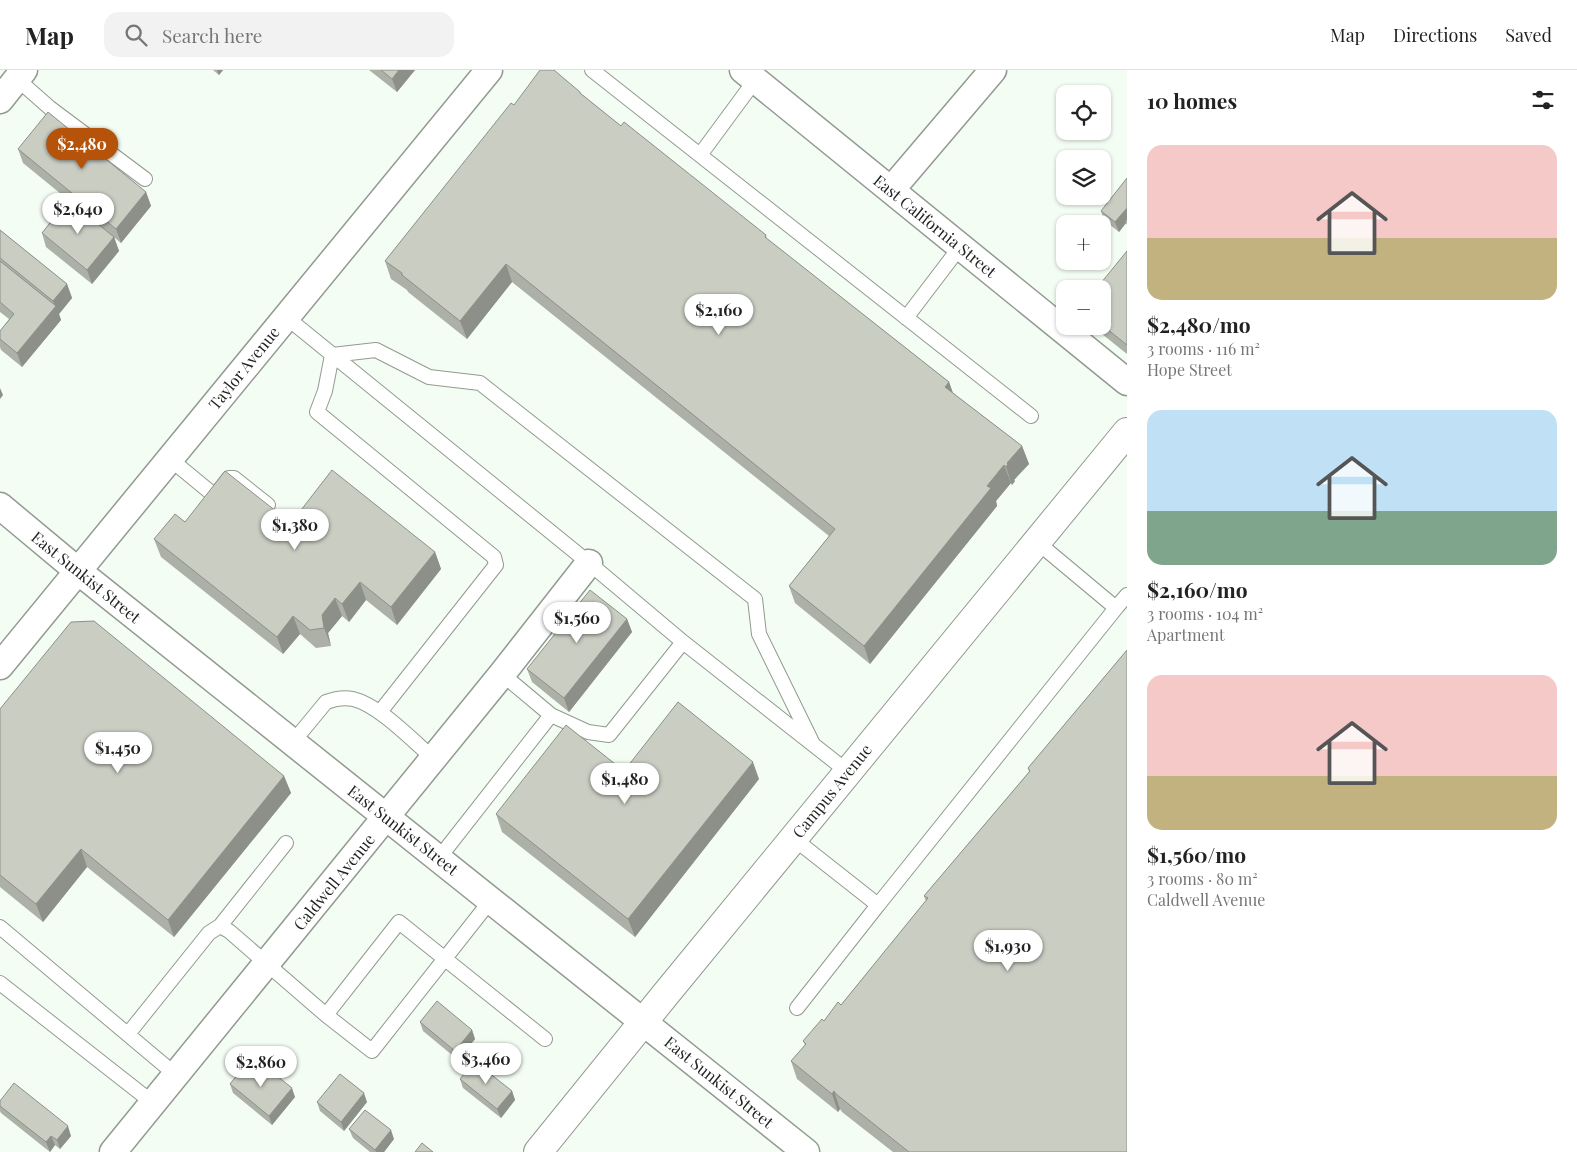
<!DOCTYPE html>
<meta charset="utf-8">
<style>
:root{--surface:#fff;--page:#f2f2f2;--text:#222;--muted:#767676;--line:#e0e0e0;--accent:#b45309}
body{margin:0;font-family:"Playfair Display",serif;background:var(--page);color:var(--text);height:100vh;display:flex;flex-direction:column;font-size:19px;white-space:nowrap}
*{box-sizing:border-box;margin:0}
p{font-size:16px;color:var(--muted)}
.icon{flex:none;width:28px;height:28px;fill:none;stroke:currentColor;stroke-width:2;stroke-linecap:round;stroke-linejoin:round}
.map{position:relative;flex:1;overflow:hidden}
.panel{display:flex;flex-direction:column;background:var(--surface);width:450px}
.panel>*{flex:none}
.fabs{position:absolute;left:1056px;top:15px;display:grid;gap:10px}
.fabs a{display:grid;place-items:center;width:55px;height:55px;border-radius:10px;background:var(--surface);box-shadow:0 1px 4px #0004;font-size:25px}
.price{position:absolute;translate:-50% -42px;padding:0 11px;border-radius:18px;background:#fff;color:#222;font-size:16px;line-height:32px;filter:drop-shadow(0 1px 2px #0008)}
.price::after{content:'';position:absolute;left:50%;top:30px;width:15px;height:11px;margin-left:-8px;background:inherit;clip-path:polygon(0 0,100% 0,50% 100%)}
.price.current{background:var(--accent);color:#fff}
ul{padding:0;list-style:none}
li{display:grid;align-content:center;gap:10px;height:265px;padding:0 20px}
li span{display:grid;place-items:center;height:155px;border-radius:15px;color:#555}
li>.icon{margin-inline-start:auto}
span .icon{width:90px;height:90px;fill:#fffc;stroke-width:1}
li b{font-size:21px}
h2{display:flex;justify-content:space-between;align-items:center;height:60px;padding:0 20px;font-size:21px}
header{display:flex;align-items:center;gap:30px;box-sizing:border-box;height:70px;padding:0 25px;background:var(--surface);border-bottom:1px solid var(--line)}
header strong{font-size:24px}
nav{display:flex;gap:28px;margin-inline-start:auto;font-size:18px}
.search{width:350px;height:45px;background:var(--page);display:flex;align-items:center;gap:12px;box-sizing:border-box;padding:0 18px;border-radius:15px;color:var(--muted);font-size:19px}
main{display:flex;flex:1;min-height:0}
.map>svg:first-child{display:block}
.lines{fill:none;stroke-linecap:round;stroke-linejoin:round}
.lane-casing{stroke:#929a91;stroke-width:16}
.street-casing{stroke:#929a91;stroke-width:29}
.secondary-casing{stroke:#929a91;stroke-width:30}
.lane{stroke:#fff;stroke-width:14}
.street{stroke:#fff;stroke-width:26}
.secondary{stroke:#fff;stroke-width:28}
.wall{fill:#adb0a7}
.shaded-wall{fill:#8d9088}
.building{fill:#c9cdc2;stroke:#8d9088}
.labels{text-anchor:middle;stroke-width:4;stroke-linejoin:round;paint-order:stroke}
.street-label{font-size:16px;fill:#202320;stroke:#fff}
</style>
<header>
<strong>Map</strong>
<div class="search"><svg class="icon" aria-label="search" viewBox="0 0 24 24"><circle cx="10" cy="10" r="6"/><path d="M15 15l6 6"/></svg>Search here</div>
<nav><a>Map</a><a>Directions</a><a>Saved</a></nav>
</header>
<main>
<div class="map">
<svg width="1127" height="1082" viewBox="0 0 1127 1082">
<rect width="100%" height="100%" fill="#f4fdf3"/>
<g class="lines">
<defs>
<path id="lane" d="M592,0L1031,346
M17,9L50,38L145,109
M700,85L756,9
M286,247L589,493L683,572L848,702
M906,248L960,177
M170,389L215,426L229,408H234L268,435
M1116,538L1127,525
M502,604L551,645L588,662L609,665L683,572
M380,642L496,495L494,487L317,342L325,321L332,285L376,280L429,307L480,313L755,529L759,564L813,674
M293,672L326,632C334,629 344,627 353,629C379,635 413,671 434,689
M793,768L878,835L1116,538L1037,472
M439,788L551,645
M220,856L286,773
M0,857L176,1005
M0,913L153,1033
M797,938L878,835
M326,945L399,852L545,969
M128,964L209,863L220,856L229,861L326,945L372,981L491,830"/>
<path id="street" d="M743,0L1127,312
M0,30L24,0
M891,120L993,0
M0,436L78,501L806,1082
M0,596L489,0
M113,1082L502,604L589,493"/>
<path id="secondary" d="M538,1082L665,925L1127,362"/>
</defs>
<use href="#lane" class="lane-casing"/>
<use href="#street" class="street-casing"/>
<use href="#secondary" class="secondary-casing"/>
<use href="#lane" class="lane"/>
<use href="#street" class="street"/>
<use href="#secondary" class="secondary"/>
</g>
<path class="wall" d="M213,0H223L219,5Z
M369,0H415L397,22Z
M580,22L581,24L621,56L766,165L767,169L949,312L953,323L1022,376L1029,394L1014,410L1015,411L1012,415L1011,413L996,431L997,436L870,594L795,533L789,516L829,466L512,212L467,269L408,222L407,220L391,209L385,191L514,35Z
M18,79L146,122L151,136L121,173L23,93Z
M1127,108V155L1126,153L1119,162L1104,150L1101,141Z
M0,160L67,214L72,228L59,244L61,250L22,297L1,280L0,277V261L9,249L0,242Z
M42,163L114,167L119,181L92,214L46,177Z
M1127,181V284L1092,256H1102V219Z
M185,452L291,453L435,482L441,499L397,555L366,530L349,552L342,546L328,563L331,576L316,578L300,564L283,584L161,487L154,469Z
M627,549L632,562L569,642L532,612L527,599Z
M1127,580V1082H893L842,1042L840,1039L838,1042L797,1009L791,991L805,975L803,971L824,951L841,935L926,831L924,826L1029,702L1028,698Z
M0,639L284,706L291,723L174,867L87,797L43,852L0,817Z
M759,709L635,867L502,762L496,744Z
M420,952L472,960L475,969L458,990L423,961Z
M256,1002L295,1027L272,1055L233,1023L230,1014Z
M460,1009L512,1021L515,1030L501,1048L463,1018Z
M0,1031L71,1066L60,1079L55,1075L50,1082L1,1043L0,1041Z
M317,1032H367L344,1061L320,1041Z
M349,1059L394,1069L384,1082H370L353,1068Z"/>
<path class="shaded-wall" d="M217,0H223L219,5Z
M399,0H415L397,22L392,9Z
M146,122L151,136L121,173L116,159Z
M1127,138V151L1125,150L1126,153L1119,162L1115,152Z
M114,167L119,181L92,214L87,200Z
M506,194L512,212L467,269L460,251Z
M67,214L72,228L59,244L61,250L22,297L17,283L55,237L53,231Z
M949,312L955,329L945,317Z
M0,318L3,325L0,329Z
M1022,376L1029,394L1014,410L1015,411L1012,415L1006,397L1007,393Z
M1004,395L1011,413L996,431L997,436L870,594L864,576L987,416Z
M435,482L441,499L397,555L391,537Z
M360,512L366,530L349,552L342,534Z
M335,528L342,546L328,563L331,576L324,558L322,545Z
M293,546L300,564L283,584L277,567Z
M627,549L632,562L569,642L564,628Z
M753,692L759,709L635,867L628,849Z
M284,706L291,723L174,867L168,850Z
M81,779L87,797L43,852L36,834Z
M472,960L475,969L458,990L455,981Z
M292,1018L295,1027L272,1055L269,1046Z
M512,1021L515,1030L501,1048L497,1039Z
M834,1021L840,1039L838,1042L832,1024Z
M364,1023L367,1032L344,1061L341,1052Z
M68,1056L71,1066L60,1079L57,1070Z
M391,1060L394,1069L384,1082H376L375,1080Z
M51,1066L55,1075L50,1082L46,1072Z"/>
<path class="building" d="M381,0H399L392,9Z
M540,0H554L580,22V23L621,56L624,52L766,165L765,167L949,312L945,317L1022,376L1007,393L1008,394L1006,397L1004,395L987,416L991,418L864,576L789,516L835,459L506,194L460,251L402,205V203L385,191L511,33L514,35Z
M48,42L146,122L116,159L18,79Z
M1127,108V138L1115,152L1101,141Z
M68,130L114,167L87,200L42,163Z
M0,160L67,214L53,231L0,188Z
M1127,181V275L1102,255V219H1096Z
M0,191L56,236L17,283L0,269V261L14,244L0,232Z
M332,400L435,482L391,537L360,512L342,534L335,528L322,545L324,558L310,560L293,546L277,567L154,469L175,444L185,452L225,401L291,453Z
M590,520L627,549L564,628L527,599Z
M94,551L284,706L168,850L81,779L36,834L0,805V639L71,552Z
M1127,580V1082H909L836,1024L834,1021L832,1024L791,991L806,974L803,971L822,949L824,951L838,932L841,935L928,828L924,826L1030,701L1028,698Z
M678,632L753,692L628,849L496,744L566,655L624,701Z
M437,931L472,960L455,981L420,952Z
M474,991L512,1021L497,1039L460,1009Z
M246,994L256,1002L262,994L292,1018L269,1046L230,1014Z
M340,1004L364,1023L341,1052L317,1032Z
M14,1013L68,1056L57,1070L51,1066L46,1072L0,1036V1031Z
M365,1040L391,1060L375,1080L349,1059Z
M422,1073L433,1082H415Z"/>
<g class="labels">
<g class="street-label">
<text transform="translate(935 156) rotate(39)" y="6">East California Street</text>
<text transform="translate(244 298) rotate(-51)" y="6">Taylor Avenue</text>
<text transform="translate(86 507) rotate(39)" y="6">East Sunkist Street</text>
<text transform="translate(832 721) rotate(-51)" y="6">Campus Avenue</text>
<text transform="translate(403 760) rotate(38)" y="6">East Sunkist Street</text>
<text transform="translate(334 812) rotate(-51)" y="6">Caldwell Avenue</text>
<text transform="translate(719 1012) rotate(39)" y="6">East Sunkist Street</text>
</g>
</g>
</svg>
<div class="fabs">
<a><svg class="icon" aria-label="locate" viewBox="0 0 24 24"><circle cx="12" cy="12" r="6"/><path d="M12 2v4M12 18v4M2 12h4M18 12h4"/></svg></a>
<a><svg class="icon" aria-label="layers" viewBox="0 0 24 24"><path d="M12 4l9 5-9 5-9-5zM3 14l9 5 9-5"/></svg></a>
<a>+</a>
<a>−</a>
</div>
<b class="price current" style="left:82px;top:100px">$2,480</b>
<b class="price" style="left:78px;top:165px">$2,640</b>
<b class="price" style="left:719px;top:266px">$2,160</b>
<b class="price" style="left:295px;top:481px">$1,380</b>
<b class="price" style="left:577px;top:574px">$1,560</b>
<b class="price" style="left:118px;top:704px">$1,450</b>
<b class="price" style="left:625px;top:735px">$1,480</b>
<b class="price" style="left:1008px;top:902px">$1,930</b>
<b class="price" style="left:486px;top:1015px">$3,460</b>
<b class="price" style="left:261px;top:1018px">$2,860</b>
</div>
<section class="panel">
<h2>10 homes<svg class="icon" aria-label="filters" viewBox="0 0 24 24"><path d="M4 7h16M4 17h16"/><circle cx="9" cy="7" r="2"/><circle cx="15" cy="17" r="2"/></svg></h2>
<ul>
<li><span style="background:linear-gradient(#f6c9c9 60%,#c2b280 0)"><svg class="icon" aria-label="home" viewBox="0 0 24 24"><path d="M3 11l9-7 9 7M6 9v11h12V9"/></svg></span><div><b>$2,480/mo</b><p>3 rooms · 116 m²</p><p>Hope Street</p></div></li>
<li><span style="background:linear-gradient(#bfe0f5 65%,#7fa58c 0)"><svg class="icon" aria-label="home" viewBox="0 0 24 24"><path d="M3 11l9-7 9 7M6 9v11h12V9"/></svg></span><div><b>$2,160/mo</b><p>3 rooms · 104 m²</p><p>Apartment</p></div></li>
<li><span style="background:linear-gradient(#f6c9c9 65%,#c2b280 0)"><svg class="icon" aria-label="home" viewBox="0 0 24 24"><path d="M3 11l9-7 9 7M6 9v11h12V9"/></svg></span><div><b>$1,560/mo</b><p>3 rooms · 80 m²</p><p>Caldwell Avenue</p></div></li>
</ul>
</section>
</main>
